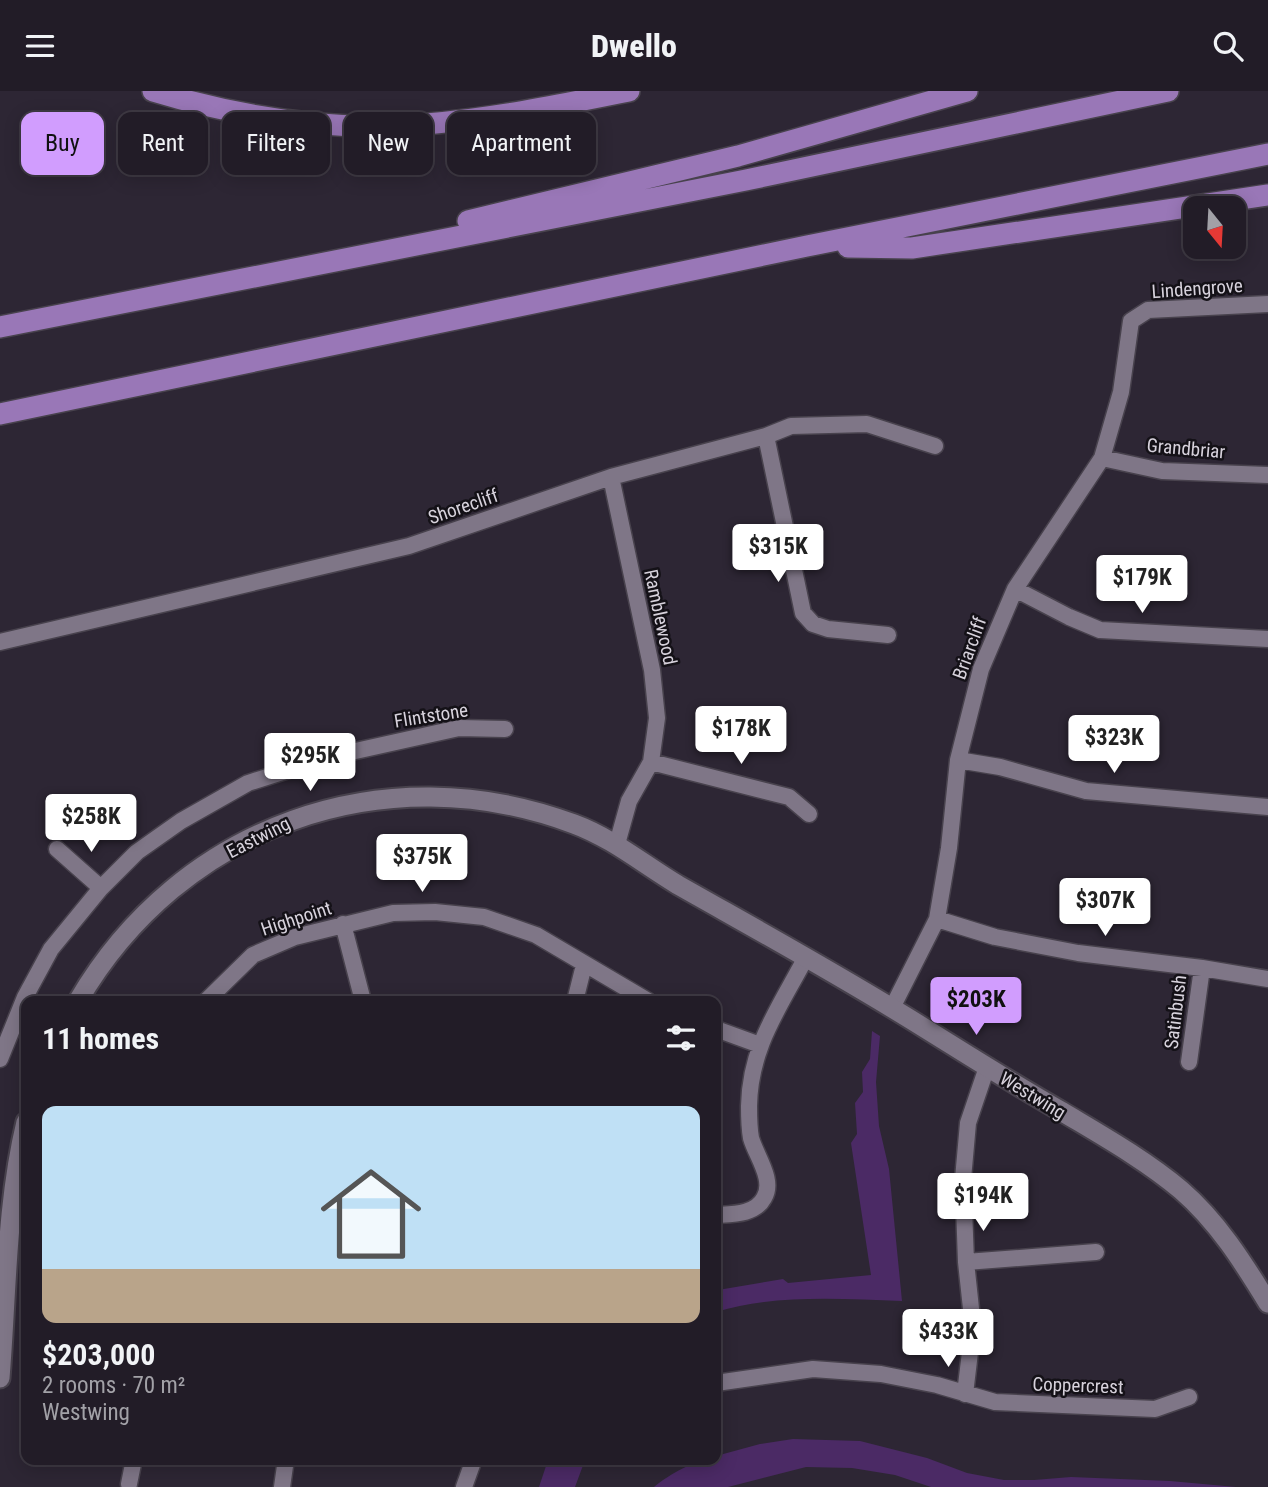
<!DOCTYPE html>
<meta charset="utf-8">
<style>
:root{--surface:#221c27;--page:#2a252f;--text:#f1f3f6;--muted:#a2a1a7;--line:#3f3a44;--accent:#d19dfe}
body{margin:0;font-family:"Roboto Condensed",sans-serif;background:var(--page);color:var(--text);height:100vh;display:flex;flex-direction:column;font-size:26px;white-space:nowrap}
*{box-sizing:border-box;margin:0}
p{font-size:23px;color:var(--muted)}
.icon{flex:none;width:38px;height:38px;fill:none;stroke:currentColor;stroke-width:2;stroke-linecap:round;stroke-linejoin:round}
.map{position:relative;flex:1;overflow:hidden}
.drawer{position:absolute;left:21px;top:905px;width:700px;height:469px;display:flex;flex-direction:column;background:var(--surface);border-radius:14px;box-shadow:0 4px 18px #0003,0 0 0 2px var(--line)}
.drawer>*{flex:none}
.hud{position:absolute;left:21px;top:21px;width:700px;height:63px;display:flex;gap:14px}
.needle{width:46px;rotate:162deg}
.tools{position:absolute;left:1183px;top:105px;display:grid;gap:14px}
.tools a{display:grid;place-items:center;width:63px;height:63px;border-radius:14px;background:var(--surface);box-shadow:0 4px 18px #0003,0 0 0 2px var(--line);font-size:35px}
.price{position:absolute;translate:-50% -60px;padding:0 16px;border-radius:7px;background:#fff;color:#222;font-size:23px;line-height:46px;filter:drop-shadow(0 2px 4px #0008)}
.price::after{content:'';position:absolute;left:50%;top:42px;width:21px;height:16px;margin-left:-10px;background:inherit;clip-path:polygon(0 0,100% 0,50% 100%)}
.price.selected{background:var(--accent);color:#111}
ul{padding:0;list-style:none}
li{display:grid;align-content:center;gap:14px;height:371px;padding:0 21px}
li span{display:grid;place-items:center;height:217px;border-radius:14px;color:#555}
li>.icon{margin-inline-start:auto}
span .icon{width:126px;height:126px;fill:#fffc;stroke-width:1}
li b{font-size:30px}
h2{display:flex;justify-content:space-between;align-items:center;height:84px;padding:0 21px;font-size:30px}
.tag{padding:0 24px;border-radius:14px;background:var(--surface);box-shadow:0 4px 18px #0003,0 0 0 2px var(--line);font-size:24px;line-height:63px}
.tag.selected{background:var(--accent);color:#111}
header{display:flex;justify-content:space-between;align-items:center;height:91px;padding:0 21px;background:var(--surface);font-size:32px;font-weight:800}
.map>svg:first-child{display:block}
.green{fill:#4b2a65}
.lines{fill:none;stroke-linecap:round;stroke-linejoin:round}
.minor-casing{stroke:#48424d;stroke-width:19}
.tertiary-casing{stroke:#48424d;stroke-width:23}
.motorway-casing{stroke:#48424d;stroke-width:24}
.minor{stroke:#7f7687;stroke-width:16}
.tertiary{stroke:#7f7687;stroke-width:19}
.motorway{stroke:#9977b7;stroke-width:21}
.labels{text-anchor:middle;stroke-width:5;stroke-linejoin:round;paint-order:stroke}
.street-label{font-size:19px;fill:#d7d2dc;stroke:#141117}
</style>
<header><svg class="icon" aria-label="menu" viewBox="0 0 24 24"><path d="M4 6h16M4 12h16M4 18h16"/></svg>Dwello<svg class="icon" aria-label="search" viewBox="0 0 24 24"><circle cx="10" cy="10" r="6"/><path d="M15 15l6 6"/></svg></header>
<div class="map">
<svg width="1268" height="1396" viewBox="0 0 1268 1396">
<rect width="100%" height="100%" fill="#2d2634"/>
<path class="green" d="M872,940L880,945L876,991L879,1035L889,1078L902,1210C841,1208 775,1203 716,1221V1200L718,1199L783,1188L788,1192L871,1184L851,1052L857,1043L855,1012L863,1001L862,981L870,968Z
M793,1348L860,1350L927,1367L967,1382L1004,1389H1034L1071,1386L1170,1390L1236,1396H931L895,1384L852,1377L806,1376L728,1396H654C670,1383 695,1368 716,1368V1365L760,1353Z
M548,1369H585L575,1396H539Z"/>
<g class="lines">
<defs>
<path id="minor" d="M766,345L803,522L813,533L828,538L888,544
M1102,367L1162,380L1268,384
M611,386L652,579L657,627L651,671L629,710L617,753
M1015,498L1069,526L1100,539L1268,548
M0,551L409,455L611,386L766,345L791,335L867,333L935,355
M958,669L1000,676L1086,700L1268,716
M651,671L789,706L809,723
M57,758L101,797
M937,828L995,846L1078,862L1202,877L1268,888
M343,833L363,910
M206,910L253,864L295,846L393,822L435,821L484,826L536,844L648,910
M575,910L584,874
M892,917L937,828L949,757L958,669L981,578L1015,498L1102,367L1121,301L1131,230L1148,219L1268,213
M716,938L760,954
M0,968L25,906L51,858L101,797L137,761L181,730L248,692L333,665L459,637L505,638
M1189,971L1202,877
M716,1124C732,1123 755,1124 764,1107C775,1089 756,1065 751,1047C749,1036 749,1025 749,1015C750,955 780,916 806,866
M966,1171L1096,1161
M716,1292L813,1278L881,1283L937,1294L995,1311L1155,1318L1189,1306
M965,1303L973,1236L966,1171L963,1088L968,1032L987,976
M129,1393L134,1368
M282,1396L286,1368
M464,1396L474,1368"/>
<path id="tertiary" d="M78,910C180,735 384,662 574,733C612,747 643,773 678,794C761,841 845,887 926,938C971,966 1015,994 1061,1020C1101,1044 1144,1068 1181,1099C1217,1130 1243,1171 1268,1212
M0,1287C7,1202 6,1114 26,1031"/>
<path id="motorway" d="M153,0C229,23 308,37 388,35C469,33 550,16 629,0
M468,130L738,65L967,0
M848,156L912,157L1268,104
M0,236L746,89L1168,0
M0,323L807,155L1268,63"/>
</defs>
<use href="#minor" class="minor-casing"/>
<use href="#tertiary" class="tertiary-casing"/>
<use href="#motorway" class="motorway-casing"/>
<use href="#minor" class="minor"/>
<use href="#tertiary" class="tertiary"/>
<use href="#motorway" class="motorway"/>
</g>
<g class="labels">
<g class="street-label">
<text transform="translate(1197 197) rotate(-4)" y="7">Lindengrove</text>
<text transform="translate(1186 357) rotate(5)" y="7">Grandbriar</text>
<text transform="translate(463 415) rotate(-19)" y="7">Shorecliff</text>
<text transform="translate(661 526) rotate(78)" y="7">Ramblewood</text>
<text transform="translate(969 557) rotate(-70)" y="7">Briarcliff</text>
<text transform="translate(431 624) rotate(-9)" y="7">Flintstone</text>
<text transform="translate(258 746) rotate(-27)" y="7">Eastwing</text>
<text transform="translate(296 827) rotate(-18)" y="7">Highpoint</text>
<text transform="translate(1175 921) rotate(-83)" y="7">Satinbush</text>
<text transform="translate(1033 1004) rotate(31)" y="7">Westwing</text>
<text transform="translate(1078 1294) rotate(2)" y="7">Coppercrest</text>
</g>
</g>
</svg>
<div class="tools">
<a><svg class="needle" viewBox="-14 -14 28 28"><path d="M0-13l5 13h-10z" fill="#e53935"/><path d="M0 13l5-13h-10z" fill="#a2a1a7"/></svg></a>
</div>
<b class="price" style="left:778px;top:493px">$315K</b>
<b class="price" style="left:1142px;top:524px">$179K</b>
<b class="price" style="left:741px;top:675px">$178K</b>
<b class="price" style="left:1114px;top:684px">$323K</b>
<b class="price" style="left:310px;top:702px">$295K</b>
<b class="price" style="left:91px;top:763px">$258K</b>
<b class="price" style="left:422px;top:803px">$375K</b>
<b class="price" style="left:1105px;top:847px">$307K</b>
<b class="price selected" style="left:976px;top:946px">$203K</b>
<b class="price" style="left:983px;top:1142px">$194K</b>
<b class="price" style="left:948px;top:1278px">$433K</b>
<div class="hud">
<a class="tag selected">Buy</a>
<a class="tag">Rent</a>
<a class="tag">Filters</a>
<a class="tag">New</a>
<a class="tag">Apartment</a>
</div>
<section class="drawer">
<h2>11 homes<svg class="icon" aria-label="filters" viewBox="0 0 24 24"><path d="M4 7h16M4 17h16"/><circle cx="9" cy="7" r="2"/><circle cx="15" cy="17" r="2"/></svg></h2>
<ul>
<li><span style="background:linear-gradient(#bfe0f5 75%,#b9a48a 0)"><svg class="icon" aria-label="home" viewBox="0 0 24 24"><path d="M3 11l9-7 9 7M6 9v11h12V9"/></svg></span><div><b>$203,000</b><p>2 rooms · 70 m²</p><p>Westwing</p></div></li>
</ul>
</section>
</div>
